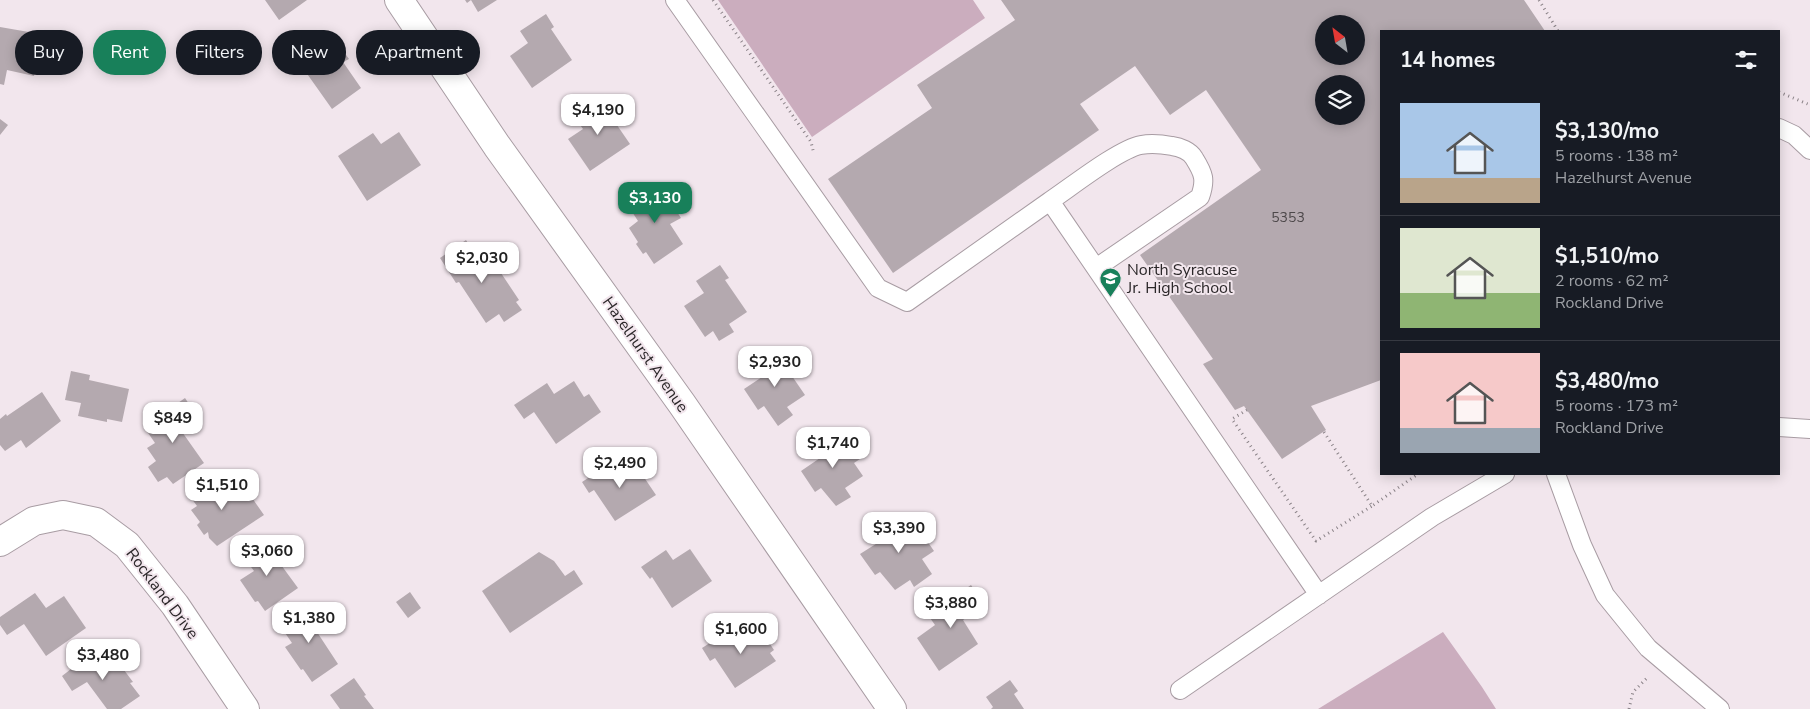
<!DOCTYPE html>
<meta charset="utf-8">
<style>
:root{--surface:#171b24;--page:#242831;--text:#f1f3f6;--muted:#9ea1a6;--line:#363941;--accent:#18805a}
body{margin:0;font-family:"Nunito Sans",sans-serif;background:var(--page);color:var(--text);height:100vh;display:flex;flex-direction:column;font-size:19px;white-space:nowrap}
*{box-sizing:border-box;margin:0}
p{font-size:16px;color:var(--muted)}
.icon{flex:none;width:28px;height:28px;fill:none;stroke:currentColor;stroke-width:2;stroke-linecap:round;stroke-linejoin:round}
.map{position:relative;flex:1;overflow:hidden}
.side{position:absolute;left:1380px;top:30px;width:400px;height:445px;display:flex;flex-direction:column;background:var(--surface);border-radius:0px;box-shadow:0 2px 12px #0003}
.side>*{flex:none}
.hud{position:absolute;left:15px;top:30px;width:475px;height:45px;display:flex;gap:10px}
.needle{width:32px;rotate:329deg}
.controls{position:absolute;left:1315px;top:15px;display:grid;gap:10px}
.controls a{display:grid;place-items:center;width:50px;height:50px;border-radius:50%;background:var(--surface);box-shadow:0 2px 12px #0003;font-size:25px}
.price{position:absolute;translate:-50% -42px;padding:0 11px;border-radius:10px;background:#fff;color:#222;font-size:16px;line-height:32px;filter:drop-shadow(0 1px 2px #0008)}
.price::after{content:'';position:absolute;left:50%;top:30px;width:15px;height:11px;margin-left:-8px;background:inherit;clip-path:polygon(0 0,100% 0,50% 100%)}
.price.current{background:var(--accent);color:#fff}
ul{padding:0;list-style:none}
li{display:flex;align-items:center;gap:15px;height:125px;padding:0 20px}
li+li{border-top:1px solid var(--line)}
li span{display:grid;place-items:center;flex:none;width:140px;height:100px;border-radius:0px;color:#555}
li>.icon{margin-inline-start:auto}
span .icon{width:60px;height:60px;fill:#fffc;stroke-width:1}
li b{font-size:21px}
h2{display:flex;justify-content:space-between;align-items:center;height:60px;padding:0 20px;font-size:21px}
.chip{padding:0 18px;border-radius:22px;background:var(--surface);box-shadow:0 2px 12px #0003;font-size:18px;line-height:45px}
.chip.current{background:var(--accent);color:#fff}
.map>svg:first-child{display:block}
.green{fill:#cbadbe}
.building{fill:#b4a9af;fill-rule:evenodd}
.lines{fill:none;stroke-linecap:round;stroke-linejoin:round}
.lane-casing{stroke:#a89ca3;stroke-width:20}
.street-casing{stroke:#a89ca3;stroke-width:30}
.path{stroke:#8a8287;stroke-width:3;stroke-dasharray:1 4;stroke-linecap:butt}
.lane{stroke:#fff;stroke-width:18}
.street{stroke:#fff;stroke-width:28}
.labels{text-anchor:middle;stroke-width:4;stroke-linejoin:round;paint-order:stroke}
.number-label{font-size:14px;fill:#4d484a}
.poi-label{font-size:16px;fill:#2b2729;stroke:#f2e6ed;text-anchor:start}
.street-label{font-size:16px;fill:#2b2729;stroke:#f2e6ed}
</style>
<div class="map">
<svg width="1810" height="709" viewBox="0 0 1810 709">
<rect width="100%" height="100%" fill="#f2e6ed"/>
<path class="green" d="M718,0H973L985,18L812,137Z
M1443,632L1482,687L1496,709H1318Z"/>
<path class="building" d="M265,0H307L279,20Z
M465,0H497L478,12L471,0L467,3Z
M1001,0H1524L1545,31H1381V380L1311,406L1326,430L1282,459L1244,406L1235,410L1203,364L1213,359L1140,255L1261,170L1206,90L1170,115L1135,66L1080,104L1099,130L893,273L828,179L932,108L917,85L1015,20ZM1324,24H1356V56H1324ZM1324,84H1356V116H1324Z
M546,14L554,27L551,29L572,60L532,88L510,56L528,43L520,31Z
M0,27L46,35L54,47V50L60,51L59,58L55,61L38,57L34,76L7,70L4,85L0,84Z
M333,37L349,59L343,62L361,88L332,109L298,61Z
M604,98L612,110L608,112L630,144L590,171L568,139L583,129L576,119Z
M0,119L8,125L0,135Z
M399,132L421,165L367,201L338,156L373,133L381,144Z
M658,183L681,218L670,224L683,244L654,264L646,252L643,254L636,244L638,242L629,228L638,221L627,204Z
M466,240L482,265L490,260L499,274L501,273L519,300L516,302L522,310L504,322L499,314L486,323L459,282L456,283L440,258Z
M720,265L729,278L725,280L747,312L729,324L734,332L719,341L713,331L705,337L684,306L704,293L696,281Z
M778,349L786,361L783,363L805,395L787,407L793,415L778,426L764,406L758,410L744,389L762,377L754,365Z
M71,371L90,375L89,380L129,389L122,422L107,419V422L78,416L81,403L65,400Z
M574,381L584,397L589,394L601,412L556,444L534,412L524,419L514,405L547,383L554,394Z
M42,392L61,421L26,448L21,440L5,451L0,445V419L6,414L7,416Z
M185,398L197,416L180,429L204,463L173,484L167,477L158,482L148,467L156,461L147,448L155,443L144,427Z
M836,430L844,442L841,445L846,452L853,448L860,459L854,463L863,476L845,488L851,497L836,506L821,488L815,492L801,471L820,458L812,447Z
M633,461L656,495L615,521L594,490L589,493L582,482L608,465L613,474Z
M210,474L222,491L220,492L222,495L224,494L228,499L243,489L248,497L250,495L264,515L217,546L209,538L208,532L204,535L197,525L200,522L191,510L197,506L186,491Z
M895,514L903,526L900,528L904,533L916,525L934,551L922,559L932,574L914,587L910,580L895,590L880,572L875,575L860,554L879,542L871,530Z
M267,539L279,556L276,558L298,588L265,611L258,601L255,602L240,580L254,571L243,556Z
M690,549L712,581L672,608L652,577L650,579L641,567L666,550L673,560Z
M539,552L554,561L565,576L574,570L583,584L510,633L482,591Z
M971,585L985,605L963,620L978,644L939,671L917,638L935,625L928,615Z
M410,592L421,608L408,618L396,602Z
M35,593L46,608L64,596L86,628L46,656L24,624L7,635L0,625V617Z
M316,604L328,621L315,629L338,664L312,682L303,669L301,670L285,647L292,643L281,627Z
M758,626L774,650L770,653L776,661L735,688L715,658L710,661L702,648L727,632L733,642Z
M97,649L108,664L115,658L133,682L130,683L140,696L121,709H107L87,682L72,691L62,676Z
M354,678L366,695L364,696L374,709H340L330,695Z
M1010,680L1018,691L1014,694L1024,709H991L993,707L986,697Z"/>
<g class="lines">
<defs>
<path id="lane" d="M675,0L878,288L907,302L1050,201L1319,595
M1779,128L1794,135L1810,150
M1050,201C1071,187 1119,149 1141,145C1152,143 1161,144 1172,146C1180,147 1190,151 1194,158C1204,174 1206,180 1200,197L1096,268
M1779,427L1810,429
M1556,474L1582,545L1605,595L1648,648L1720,709
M1180,690L1432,517L1505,474"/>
<path id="street" d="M399,0L497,146L682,404L892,709
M0,542L34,521L63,515L96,522L127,545L175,605L245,709"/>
</defs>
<use href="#lane" class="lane-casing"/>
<use href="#street" class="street-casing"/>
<path class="path" d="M713,0L811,142L814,154
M1539,0L1558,31
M1779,92L1810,105
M1247,410L1232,419L1316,541L1372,506
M1324,432L1372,506L1418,474
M1629,709L1633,692L1647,678"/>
<use href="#lane" class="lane"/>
<use href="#street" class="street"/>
</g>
<defs>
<symbol id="school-pin" viewBox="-11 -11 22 30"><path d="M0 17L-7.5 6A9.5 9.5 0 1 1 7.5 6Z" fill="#18805a" stroke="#f2e6ed"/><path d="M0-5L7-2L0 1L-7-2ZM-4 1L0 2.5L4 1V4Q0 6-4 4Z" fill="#fff"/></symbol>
</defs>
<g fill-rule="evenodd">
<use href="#school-pin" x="1098" y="266" width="25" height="34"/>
</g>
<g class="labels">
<g class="number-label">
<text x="1288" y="222">5353</text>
</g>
<g class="poi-label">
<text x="1127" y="275">North Syracuse<tspan x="1127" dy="18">Jr. High School</tspan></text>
</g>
<g class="street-label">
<text transform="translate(646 354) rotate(55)" y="6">Hazelhurst Avenue</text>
<text transform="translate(163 593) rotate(53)" y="6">Rockland Drive</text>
</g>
</g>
</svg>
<div class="controls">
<a><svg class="needle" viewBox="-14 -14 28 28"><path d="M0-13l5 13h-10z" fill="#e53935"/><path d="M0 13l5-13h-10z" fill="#9ea1a6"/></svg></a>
<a><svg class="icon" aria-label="layers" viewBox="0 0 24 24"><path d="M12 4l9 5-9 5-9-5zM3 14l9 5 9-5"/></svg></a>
</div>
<b class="price" style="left:598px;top:136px">$4,190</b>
<b class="price current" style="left:655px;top:224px">$3,130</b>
<b class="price" style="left:482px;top:284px">$2,030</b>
<b class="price" style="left:775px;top:388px">$2,930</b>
<b class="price" style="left:173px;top:444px">$849</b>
<b class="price" style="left:833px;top:469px">$1,740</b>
<b class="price" style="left:620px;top:489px">$2,490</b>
<b class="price" style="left:222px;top:511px">$1,510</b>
<b class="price" style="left:899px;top:554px">$3,390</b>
<b class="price" style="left:267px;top:577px">$3,060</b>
<b class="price" style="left:951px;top:629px">$3,880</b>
<b class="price" style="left:309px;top:644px">$1,380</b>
<b class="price" style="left:741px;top:655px">$1,600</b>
<b class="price" style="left:103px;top:681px">$3,480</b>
<div class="hud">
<a class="chip">Buy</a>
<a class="chip current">Rent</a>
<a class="chip">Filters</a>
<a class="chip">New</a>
<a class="chip">Apartment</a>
</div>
<section class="side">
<h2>14 homes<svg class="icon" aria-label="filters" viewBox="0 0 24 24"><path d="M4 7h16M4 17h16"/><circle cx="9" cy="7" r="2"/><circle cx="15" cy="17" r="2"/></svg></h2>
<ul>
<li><span style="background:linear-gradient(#a9c7e8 75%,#b9a48a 0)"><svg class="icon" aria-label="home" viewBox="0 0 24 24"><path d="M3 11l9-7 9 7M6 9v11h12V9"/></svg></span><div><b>$3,130/mo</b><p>5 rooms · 138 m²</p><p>Hazelhurst Avenue</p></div></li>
<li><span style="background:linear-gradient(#dfe7d0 65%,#8fb573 0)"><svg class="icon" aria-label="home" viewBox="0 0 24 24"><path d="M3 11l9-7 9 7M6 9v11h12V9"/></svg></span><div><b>$1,510/mo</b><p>2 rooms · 62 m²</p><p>Rockland Drive</p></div></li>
<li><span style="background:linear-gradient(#f6c9c9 75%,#9aa5b1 0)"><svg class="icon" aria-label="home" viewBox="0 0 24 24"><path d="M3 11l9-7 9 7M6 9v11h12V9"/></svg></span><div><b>$3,480/mo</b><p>5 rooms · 173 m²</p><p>Rockland Drive</p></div></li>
</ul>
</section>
</div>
